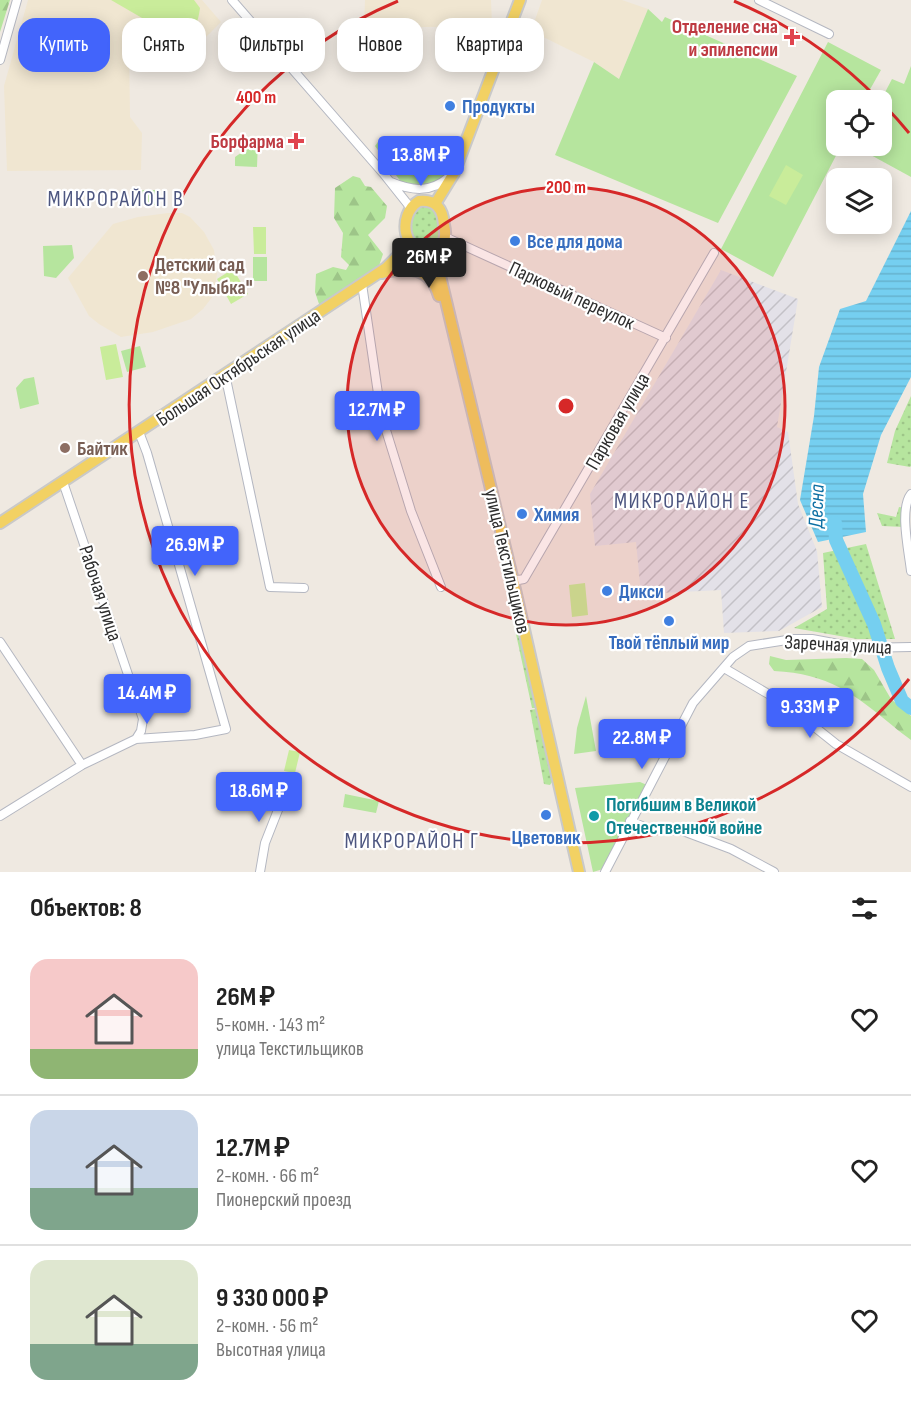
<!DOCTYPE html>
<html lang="ru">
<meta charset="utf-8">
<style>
:root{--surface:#fff;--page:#f2f2f2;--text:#222;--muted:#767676;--line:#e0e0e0;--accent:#4264fb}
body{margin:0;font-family:"Sofia Sans Condensed",sans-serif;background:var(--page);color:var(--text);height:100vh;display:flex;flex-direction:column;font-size:22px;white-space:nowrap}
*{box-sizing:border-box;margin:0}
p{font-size:20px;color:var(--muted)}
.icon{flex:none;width:33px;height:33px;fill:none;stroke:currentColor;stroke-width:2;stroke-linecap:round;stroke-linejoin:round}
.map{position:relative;height:872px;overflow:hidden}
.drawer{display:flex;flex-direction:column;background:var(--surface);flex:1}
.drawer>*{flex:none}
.banner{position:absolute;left:18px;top:18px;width:600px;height:54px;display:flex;gap:12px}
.controls{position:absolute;left:826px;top:90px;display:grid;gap:12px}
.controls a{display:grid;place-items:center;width:66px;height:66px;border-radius:12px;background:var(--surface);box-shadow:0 3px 15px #0003;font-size:30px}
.price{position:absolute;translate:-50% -51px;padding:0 14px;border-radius:6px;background:var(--accent);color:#fff;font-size:20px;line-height:39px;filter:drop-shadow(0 2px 3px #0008)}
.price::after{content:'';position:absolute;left:50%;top:36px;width:18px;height:14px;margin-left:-9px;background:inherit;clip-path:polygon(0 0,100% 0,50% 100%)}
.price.on{background:#222;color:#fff}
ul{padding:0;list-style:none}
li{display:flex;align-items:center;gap:18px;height:150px;padding:0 30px}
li+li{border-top:2px solid var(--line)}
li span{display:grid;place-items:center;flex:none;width:168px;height:120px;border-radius:18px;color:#555}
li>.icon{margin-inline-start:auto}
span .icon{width:72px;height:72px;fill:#fffc;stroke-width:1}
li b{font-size:26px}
h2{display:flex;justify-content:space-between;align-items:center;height:72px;padding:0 30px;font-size:26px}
.pill{padding:0 21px;border-radius:18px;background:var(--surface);box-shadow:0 3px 15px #0003;font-size:21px;line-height:54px}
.pill.on{background:var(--accent);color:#fff}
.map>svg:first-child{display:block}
.industrial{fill:url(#industrial-furrows)}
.education{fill:#f0e6d1}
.grass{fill:url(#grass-dots)}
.forest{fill:url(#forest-firs)}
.park{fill:#b6e59e}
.pitch{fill:#c9ec9a}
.water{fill:url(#water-rules)}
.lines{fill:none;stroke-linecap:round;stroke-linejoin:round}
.river{stroke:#75cff0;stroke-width:14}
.minor-casing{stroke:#b4b7c1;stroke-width:10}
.major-casing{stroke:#c9c9c9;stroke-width:14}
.minor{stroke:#fff;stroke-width:8}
.major{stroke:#f2d163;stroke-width:10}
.ring{fill:none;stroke:#d62828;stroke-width:3}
.health-dot{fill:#e0444e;stroke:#fff;stroke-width:2}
.shop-dot{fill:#3f7fe0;stroke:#fff;stroke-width:2}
.education-dot{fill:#8d6e63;stroke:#fff;stroke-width:2}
.culture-dot{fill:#0f9aa8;stroke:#fff;stroke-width:2}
.labels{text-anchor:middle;stroke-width:4.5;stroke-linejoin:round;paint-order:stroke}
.health-label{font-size:20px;font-weight:bold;fill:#be3a42;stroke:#fff;text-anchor:end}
.shop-label{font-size:20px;font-weight:bold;fill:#366cbe;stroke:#fff;text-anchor:start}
.education-label{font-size:20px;font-weight:bold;fill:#785e54;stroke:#fff;text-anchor:start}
.street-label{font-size:20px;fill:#2e2e2e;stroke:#fff}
.culture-label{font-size:20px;font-weight:bold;fill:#0d838f;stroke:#fff;text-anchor:start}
.water-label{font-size:21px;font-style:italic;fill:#0d6fa3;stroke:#fff}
.quarter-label{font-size:22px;letter-spacing:1.5px;fill:#4d5680;stroke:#fff}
.centre{fill:#d62828;stroke:#fff;stroke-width:3}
.ring-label{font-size:18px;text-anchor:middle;font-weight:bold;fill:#d62828;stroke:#fff;stroke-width:4.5;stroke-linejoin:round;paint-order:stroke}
</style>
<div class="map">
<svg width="911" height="872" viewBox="0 0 911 872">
<defs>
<pattern id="industrial-furrows" width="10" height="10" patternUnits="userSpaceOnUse" patternTransform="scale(1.5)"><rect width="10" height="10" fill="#e3e1e8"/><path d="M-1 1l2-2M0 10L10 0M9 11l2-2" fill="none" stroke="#c3c1c7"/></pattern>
<pattern id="grass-dots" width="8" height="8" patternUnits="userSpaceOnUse" patternTransform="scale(1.5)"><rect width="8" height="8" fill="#b6e59e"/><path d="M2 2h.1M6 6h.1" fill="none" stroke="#9dc588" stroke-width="1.8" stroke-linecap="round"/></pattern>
<pattern id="forest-firs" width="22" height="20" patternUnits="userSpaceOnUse" patternTransform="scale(1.5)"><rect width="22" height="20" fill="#b6e59e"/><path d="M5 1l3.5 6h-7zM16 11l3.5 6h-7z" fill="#9dc588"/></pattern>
<pattern id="water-rules" width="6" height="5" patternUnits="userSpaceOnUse" patternTransform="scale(1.5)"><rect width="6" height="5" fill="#75cff0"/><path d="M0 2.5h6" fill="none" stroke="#66b2ce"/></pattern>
</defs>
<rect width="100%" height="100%" fill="#efe9e1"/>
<path class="industrial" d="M721,270L798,299L777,427L788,432L798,504L817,551L822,607L779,631L724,633L721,590L641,594L636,542L595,546L590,494Z"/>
<path class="education" d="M28,0H202L221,22L203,40L129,42L130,117L142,133L141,170L7,171L4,86Z
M365,0H491L492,26L364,28Z
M542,0H622L648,9L619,79L594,62L531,31Z
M168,213H182L190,217L204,232L214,250L217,274L213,296L203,309L191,319L153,332L121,337L99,324L89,316L68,278L113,224L138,217Z"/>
<path class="grass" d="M423,206H430L438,213C440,232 445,249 419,246C408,234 410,226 413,211Z
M411,253C422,255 423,260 426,271L416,264L397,261L402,255Z
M911,396V466L910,467L887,463L895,431Z
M899,507L905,508L904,527L882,526L877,513L896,517Z
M866,544L895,639H857L794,628L827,609L823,553Z
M514,610L536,708H532L511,611Z
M536,709L552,782L550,785L544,784L530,710Z"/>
<path class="forest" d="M0,0H10L0,32Z
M353,176L360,178L365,186L371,187L387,206L385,218L368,235L383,254L378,269L320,307L315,292L316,274L333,267L346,270L349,265L341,257L343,233L334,218L335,188Z
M770,656L786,660L846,658L862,659L874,670L891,699L911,716V740C905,735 898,731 893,726C853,693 829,674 774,671L769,664Z"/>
<path class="park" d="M648,9L662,22L665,17L797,76L718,223L555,155L594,62L619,79Z
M828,42L881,70L864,100H837V146H841L773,277L721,249Z
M911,66V177L858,148L859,146H882L881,100L892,79L904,84Z
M459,137C455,146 449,171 443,178C432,189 414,186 401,182L375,146L381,138Z
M258,141L257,167L235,166V157Z
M138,190H157V205L138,204Z
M72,245L74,258L56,278L44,276L43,246Z
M253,257H267V281H253Z
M140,346L146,367L127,372L121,351Z
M34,377L39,404L20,409L16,388L24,379Z
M586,696L596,751L574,754L577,728Z
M640,782L647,785L603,869L593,872L575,788Z
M345,794L379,801L376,813L343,807Z"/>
<path class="pitch" d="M111,0H194L200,8C197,30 191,39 168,33Z
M786,165L803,175L786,205L769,196Z
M253,227H266V254H254Z
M233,269L248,294L231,304L217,279Z
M116,344L123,377L106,380L100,347Z
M585,583L588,615L572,617L569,585Z
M289,750L300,752L295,773L284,771Z"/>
<path class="water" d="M911,211V377L881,435L863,494L866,532L818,542L800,500L814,416L819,367L840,309L866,301Z"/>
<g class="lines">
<path class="river" d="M835,523L836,540L874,624L888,668L902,701L911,708"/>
<defs>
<path id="minor" d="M232,0L383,173L410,207
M759,0L829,34
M0,60L17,0
M391,182C412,191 431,193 449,177
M445,237L666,338
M362,284L381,414L411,511L441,587
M225,374L270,587L304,588
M63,482L143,719L141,731L136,739
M911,494C899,509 909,552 911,571
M513,581L524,579L714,253
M0,642L82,765
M724,668L787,705L836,744L911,787
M0,816L82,765L136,739L195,735L226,729L147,453L139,432
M630,821L647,828L683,831L731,849L774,872
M260,872L265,843L289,782
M605,872L693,703L733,657L749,646L793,639H812L860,648L911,647"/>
<path id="major" d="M419,201C436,199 443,209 444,225C445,229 446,235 444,240C443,244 438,248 434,251C403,258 396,215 419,201Z
M435,204L454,173L520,0
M434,251L513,581L579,872
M382,273C408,265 431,268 439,296
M0,523L386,268L410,244"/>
</defs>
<use href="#minor" class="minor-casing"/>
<use href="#major" class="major-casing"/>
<use href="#minor" class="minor"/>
<use href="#major" class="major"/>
</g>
<circle cx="566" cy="406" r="219" fill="#d62828" fill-opacity=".12"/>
<g class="ring">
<circle cx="566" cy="406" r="219"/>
<path d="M909 679A438 438 0 1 1 398 1M734 1A438 438 0 0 1 878 99M884 105A438 438 0 0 1 909 133"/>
</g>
<g class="health-dot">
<path d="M789 28h6v6h6v6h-6v6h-6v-6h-6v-6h6z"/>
<path d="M293 132h6v6h6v6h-6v6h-6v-6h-6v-6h6z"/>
</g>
<g class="shop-dot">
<circle cx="450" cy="106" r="6"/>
<circle cx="515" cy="241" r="6"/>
<circle cx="522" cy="514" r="6"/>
<circle cx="607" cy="591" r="6"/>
<circle cx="669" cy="621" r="6"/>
<circle cx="546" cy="815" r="6"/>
</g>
<g class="education-dot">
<circle cx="143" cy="276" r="6"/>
<circle cx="65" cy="448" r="6"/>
</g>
<circle class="culture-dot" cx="594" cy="816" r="6"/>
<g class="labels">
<g class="health-label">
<text x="778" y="33">Отделение сна<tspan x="778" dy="23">и эпилепсии</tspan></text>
<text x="284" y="148">Борфарма</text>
</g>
<g class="shop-label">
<text x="462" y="113">Продукты</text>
<text x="527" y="248">Все для дома</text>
<text x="534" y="521">Химия</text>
<text x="619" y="598">Дикси</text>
<text x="669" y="649" text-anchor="middle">Твой тёплый мир</text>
<text x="546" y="844" text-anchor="middle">Цветовик</text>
</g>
<g class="education-label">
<text x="155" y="271">Детский сад<tspan x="155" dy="23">№8 "Улыбка"</tspan></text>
<text x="77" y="455">Байтик</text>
</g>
<g class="street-label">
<text transform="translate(572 295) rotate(25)" y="7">Парковый переулок</text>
<text transform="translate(238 367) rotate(-34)" y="7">Большая Октябрьская улица</text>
<text transform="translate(617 421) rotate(-60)" y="7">Парковая улица</text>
<text transform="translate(508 561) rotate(77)" y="7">улица Текстильщиков</text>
<text transform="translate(101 593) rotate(72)" y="7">Рабочая улица</text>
<text transform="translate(838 644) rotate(3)" y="7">Заречная улица</text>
</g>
<g class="culture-label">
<text x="606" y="811">Погибшим в Великой<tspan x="606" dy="23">Отечественной войне</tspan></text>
</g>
<g class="water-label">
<text transform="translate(816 506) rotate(-88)" y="7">Десна</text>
</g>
<g class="quarter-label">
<text x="116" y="206">МИКРОРАЙОН В</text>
<text x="682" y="508">МИКРОРАЙОН Е</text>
<text x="412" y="848">МИКРОРАЙОН Г</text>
</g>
</g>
<circle cx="566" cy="406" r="9" class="centre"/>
<g class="ring-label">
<text x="256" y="103">400 m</text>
<text x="566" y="193">200 m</text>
</g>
</svg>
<div class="controls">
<a><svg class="icon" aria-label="locate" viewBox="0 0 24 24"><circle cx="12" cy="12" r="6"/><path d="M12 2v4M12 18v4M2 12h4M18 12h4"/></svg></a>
<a><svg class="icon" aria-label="layers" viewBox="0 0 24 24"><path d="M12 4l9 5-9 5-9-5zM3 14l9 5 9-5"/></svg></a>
</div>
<b class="price" style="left:421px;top:187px">13.8M ₽</b>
<b class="price on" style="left:429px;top:289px">26M ₽</b>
<b class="price" style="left:377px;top:442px">12.7M ₽</b>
<b class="price" style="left:195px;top:577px">26.9M ₽</b>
<b class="price" style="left:147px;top:725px">14.4M ₽</b>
<b class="price" style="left:810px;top:739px">9.33M ₽</b>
<b class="price" style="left:642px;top:770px">22.8M ₽</b>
<b class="price" style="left:259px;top:823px">18.6M ₽</b>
<div class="banner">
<a class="pill on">Купить</a>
<a class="pill">Снять</a>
<a class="pill">Фильтры</a>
<a class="pill">Новое</a>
<a class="pill">Квартира</a>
</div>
</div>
<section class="drawer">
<h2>Объектов: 8<svg class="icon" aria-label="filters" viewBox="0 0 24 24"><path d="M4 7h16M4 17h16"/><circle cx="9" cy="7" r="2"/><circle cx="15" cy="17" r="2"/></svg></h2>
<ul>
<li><span style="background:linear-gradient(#f6c9c9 75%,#8fb573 0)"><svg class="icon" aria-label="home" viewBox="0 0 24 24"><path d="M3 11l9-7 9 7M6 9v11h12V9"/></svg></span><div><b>26M ₽</b><p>5-комн. · 143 m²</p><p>улица Текстильщиков</p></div><svg class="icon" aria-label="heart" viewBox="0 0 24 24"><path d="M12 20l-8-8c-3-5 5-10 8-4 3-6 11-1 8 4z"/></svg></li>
<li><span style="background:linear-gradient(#c9d6e8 65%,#7fa58c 0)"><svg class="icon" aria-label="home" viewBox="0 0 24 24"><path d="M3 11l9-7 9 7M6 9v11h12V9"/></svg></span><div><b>12.7M ₽</b><p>2-комн. · 66 m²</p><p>Пионерский проезд</p></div><svg class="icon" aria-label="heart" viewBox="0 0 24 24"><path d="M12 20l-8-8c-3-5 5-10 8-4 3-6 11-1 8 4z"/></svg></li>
<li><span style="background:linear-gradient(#dfe7d0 70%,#7fa58c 0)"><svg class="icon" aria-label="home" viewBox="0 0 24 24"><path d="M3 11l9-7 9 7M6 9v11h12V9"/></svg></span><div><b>9 330 000 ₽</b><p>2-комн. · 56 m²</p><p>Высотная улица</p></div><svg class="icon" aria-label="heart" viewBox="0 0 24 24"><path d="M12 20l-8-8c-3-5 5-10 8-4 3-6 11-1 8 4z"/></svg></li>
</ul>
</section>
